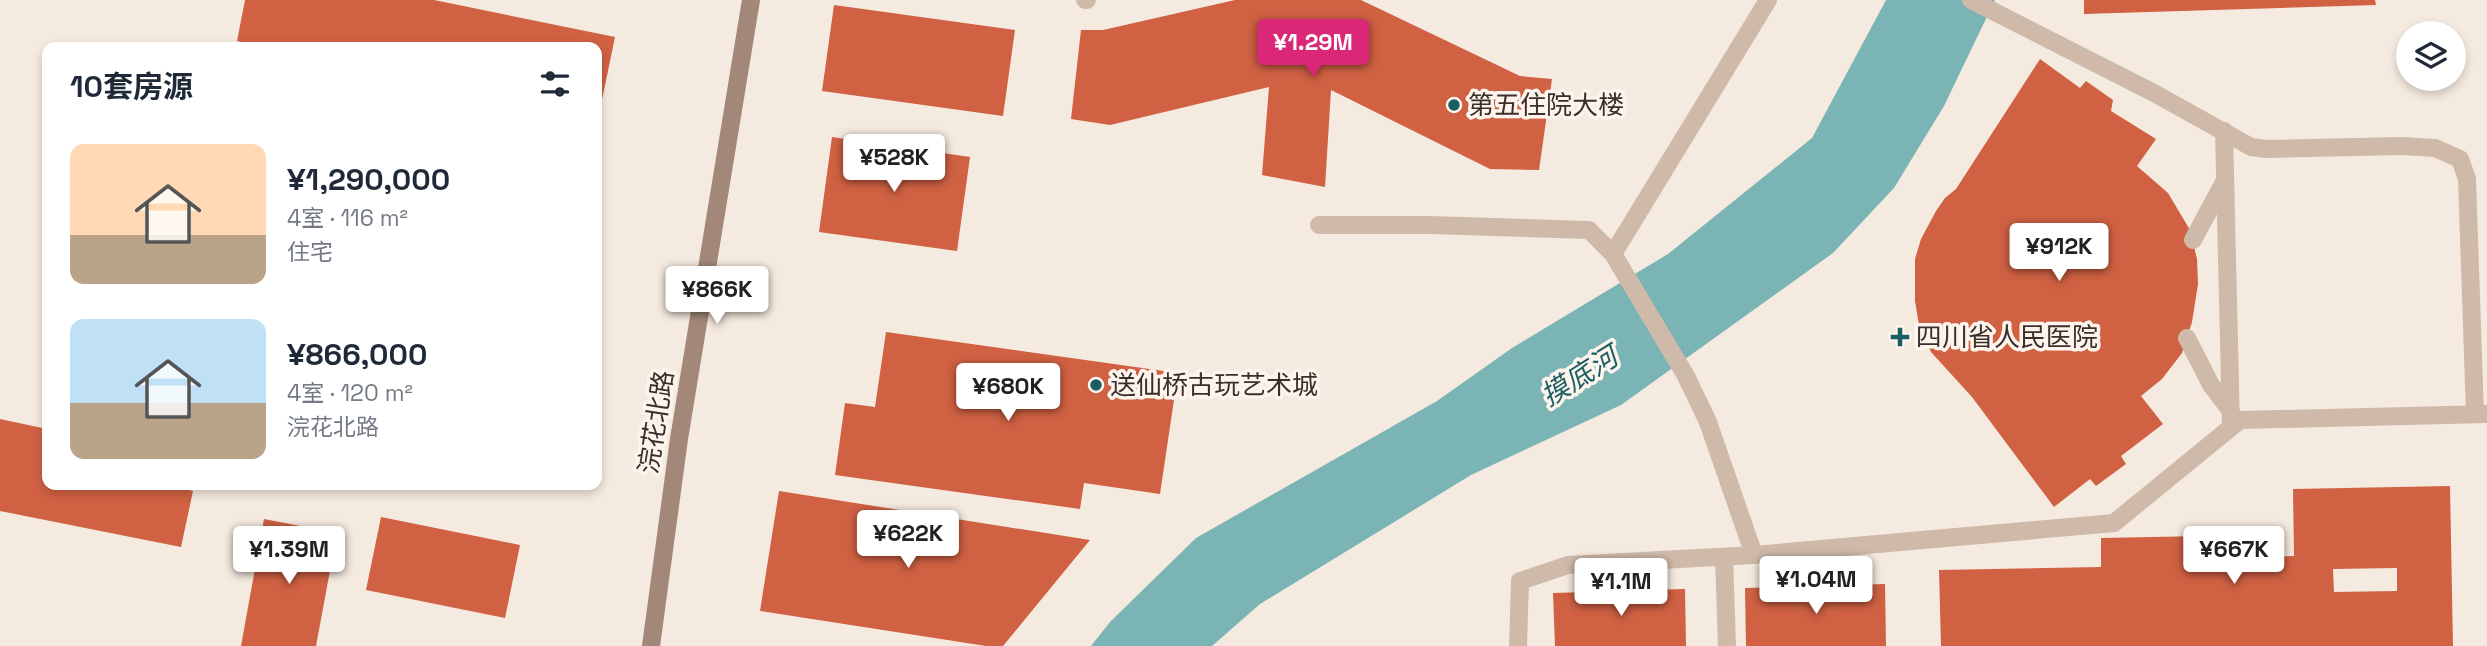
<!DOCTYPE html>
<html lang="zh">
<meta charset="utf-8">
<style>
:root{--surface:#fff;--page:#f6f6f7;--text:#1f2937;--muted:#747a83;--accent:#db2777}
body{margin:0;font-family:"Space Grotesk","Noto Sans SC",sans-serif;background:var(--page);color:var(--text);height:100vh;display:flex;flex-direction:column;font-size:26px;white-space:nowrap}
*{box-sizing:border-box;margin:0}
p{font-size:23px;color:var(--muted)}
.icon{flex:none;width:38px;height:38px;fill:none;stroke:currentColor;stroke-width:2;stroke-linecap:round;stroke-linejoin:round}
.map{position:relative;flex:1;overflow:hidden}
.panel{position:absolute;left:42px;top:42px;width:560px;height:448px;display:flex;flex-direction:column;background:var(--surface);border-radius:14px;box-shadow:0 4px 10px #0003}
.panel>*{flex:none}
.buttons{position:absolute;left:2396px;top:21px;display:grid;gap:14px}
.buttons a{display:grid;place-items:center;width:70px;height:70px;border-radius:50%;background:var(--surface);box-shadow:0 4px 10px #0003;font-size:35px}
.price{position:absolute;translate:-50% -60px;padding:0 16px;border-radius:7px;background:#fff;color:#222;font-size:23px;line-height:46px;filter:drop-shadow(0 2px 4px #0008)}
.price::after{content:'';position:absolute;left:50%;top:42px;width:21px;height:16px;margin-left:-10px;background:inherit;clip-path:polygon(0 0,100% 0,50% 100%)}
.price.selected{background:var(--accent);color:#fff}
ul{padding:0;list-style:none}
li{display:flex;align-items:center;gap:21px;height:175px;padding:0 28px}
li span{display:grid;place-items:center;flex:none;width:196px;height:140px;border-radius:14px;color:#555}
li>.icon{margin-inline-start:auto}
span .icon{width:84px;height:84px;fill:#fffc;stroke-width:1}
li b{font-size:30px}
h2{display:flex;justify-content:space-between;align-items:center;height:84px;padding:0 28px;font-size:30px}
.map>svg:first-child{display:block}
.water{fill:#7bb4b5}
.building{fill:#d06143;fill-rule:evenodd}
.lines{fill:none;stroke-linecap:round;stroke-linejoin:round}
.lane{stroke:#cfbaaa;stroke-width:18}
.secondary{stroke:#a3887a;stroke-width:18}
.poi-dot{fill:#1b5f62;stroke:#fcf4ed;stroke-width:2.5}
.labels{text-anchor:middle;stroke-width:7;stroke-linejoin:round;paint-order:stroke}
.poi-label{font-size:26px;fill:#3c2f2a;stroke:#fcf4ed;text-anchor:start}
.street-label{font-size:26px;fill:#3c2f2a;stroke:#fcf4ed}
.water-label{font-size:28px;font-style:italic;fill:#1b5f62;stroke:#fcf4ed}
</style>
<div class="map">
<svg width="2487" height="646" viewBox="0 0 2487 646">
<rect width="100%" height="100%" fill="#f5eadf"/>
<path class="water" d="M1886,0H1995L1944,106L1894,188L1833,253L1621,405L1471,475L1260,604L1212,646H1091L1110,622L1196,538L1437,401L1512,348L1668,254L1812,138Z"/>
<path class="building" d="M245,0H434L615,37L598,119L597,47H265L237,41Z
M1235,0H1361L1520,76L1552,79L1539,170L1490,169L1331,90L1325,187L1262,175L1269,87L1110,125L1071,119L1081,30H1103Z
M2084,0H2375L2376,5L2084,14Z
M834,5L1015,30L1003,116L822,91Z
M2040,59L2080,88L2086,81L2113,100L2111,111L2156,139L2137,166L2168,193L2190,230L2197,259L2198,284L2192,322L2182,353L2162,379L2141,396L2163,424L2121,456L2126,464L2096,486L2090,479L2054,507L1972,397L1931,352L1919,325L1915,301V259L1921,239L1936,211L1945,198L1956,189Z
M832,137L970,157L957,251L819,232Z
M886,332L1178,373L1160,494L1084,483L1080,509L835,475L845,403L875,407Z
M0,419L47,429V485H165L193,491L181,547L0,511Z
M2450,486L2453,646H1941L1939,570L2101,567V538L2204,536V558L2294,556L2293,489ZM2397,568V591L2334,592L2333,569Z
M779,491L1090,540L1003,646H986L760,611Z
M381,517L520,545L505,618L366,590Z
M264,519L337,533L316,646H241Z
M1885,584L1886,646H1746L1745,588Z
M1685,589L1686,646H1555L1553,593Z"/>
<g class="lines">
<path class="lane" d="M1085,0H1087
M1971,0L2154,93L2251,147L2267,149L2402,146L2435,148L2460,159L2467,179L2475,414
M2224,131L2231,427
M1319,225H1429L1589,230L1613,254L1686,376L1708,422L1754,555
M2193,240L2224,182
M1613,254L1768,0
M2187,338L2211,385L2231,411
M1724,557L1727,646
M1518,646L1520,581L1568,565L1754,555L2114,523L2240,420L2487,414"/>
<path class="secondary" d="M651,646L679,439L751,0"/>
</g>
<g class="poi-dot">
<circle cx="1454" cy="105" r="7"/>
<path d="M1896.5 326.5h7v7h7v7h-7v7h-7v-7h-7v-7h7z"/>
<circle cx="1096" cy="385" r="7"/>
</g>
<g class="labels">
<g class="poi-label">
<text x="1468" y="114">第五住院大楼</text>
<text x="1916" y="346">四川省人民医院</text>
<text x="1110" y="394">送仙桥古玩艺术城</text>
</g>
<g class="street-label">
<text transform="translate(656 422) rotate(-81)" y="9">浣花北路</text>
</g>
<g class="water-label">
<text transform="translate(1579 376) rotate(-32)" y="10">摸底河</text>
</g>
</g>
</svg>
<div class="buttons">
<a><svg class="icon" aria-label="layers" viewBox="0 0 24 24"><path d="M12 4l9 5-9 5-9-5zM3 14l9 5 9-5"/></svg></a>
</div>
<b class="price selected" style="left:1313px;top:79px">¥1.29M</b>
<b class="price" style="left:894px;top:194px">¥528K</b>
<b class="price" style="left:2059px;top:283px">¥912K</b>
<b class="price" style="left:717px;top:326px">¥866K</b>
<b class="price" style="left:1008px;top:423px">¥680K</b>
<b class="price" style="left:908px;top:570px">¥622K</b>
<b class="price" style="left:289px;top:586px">¥1.39M</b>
<b class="price" style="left:2234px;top:586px">¥667K</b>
<b class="price" style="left:1816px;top:616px">¥1.04M</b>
<b class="price" style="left:1621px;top:618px">¥1.1M</b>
<section class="panel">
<h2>10套房源<svg class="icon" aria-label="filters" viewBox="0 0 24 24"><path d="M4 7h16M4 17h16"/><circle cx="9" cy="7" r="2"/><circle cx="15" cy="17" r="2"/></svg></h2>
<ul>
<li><span style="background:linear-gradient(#ffd9b3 65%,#b9a48a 0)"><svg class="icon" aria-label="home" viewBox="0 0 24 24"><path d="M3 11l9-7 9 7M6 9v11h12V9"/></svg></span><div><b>¥1,290,000</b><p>4室 · 116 m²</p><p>住宅</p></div></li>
<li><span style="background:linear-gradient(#bfe0f5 60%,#b9a48a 0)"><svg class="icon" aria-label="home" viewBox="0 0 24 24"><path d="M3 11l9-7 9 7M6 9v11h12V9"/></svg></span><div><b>¥866,000</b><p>4室 · 120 m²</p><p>浣花北路</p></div></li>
</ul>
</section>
</div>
